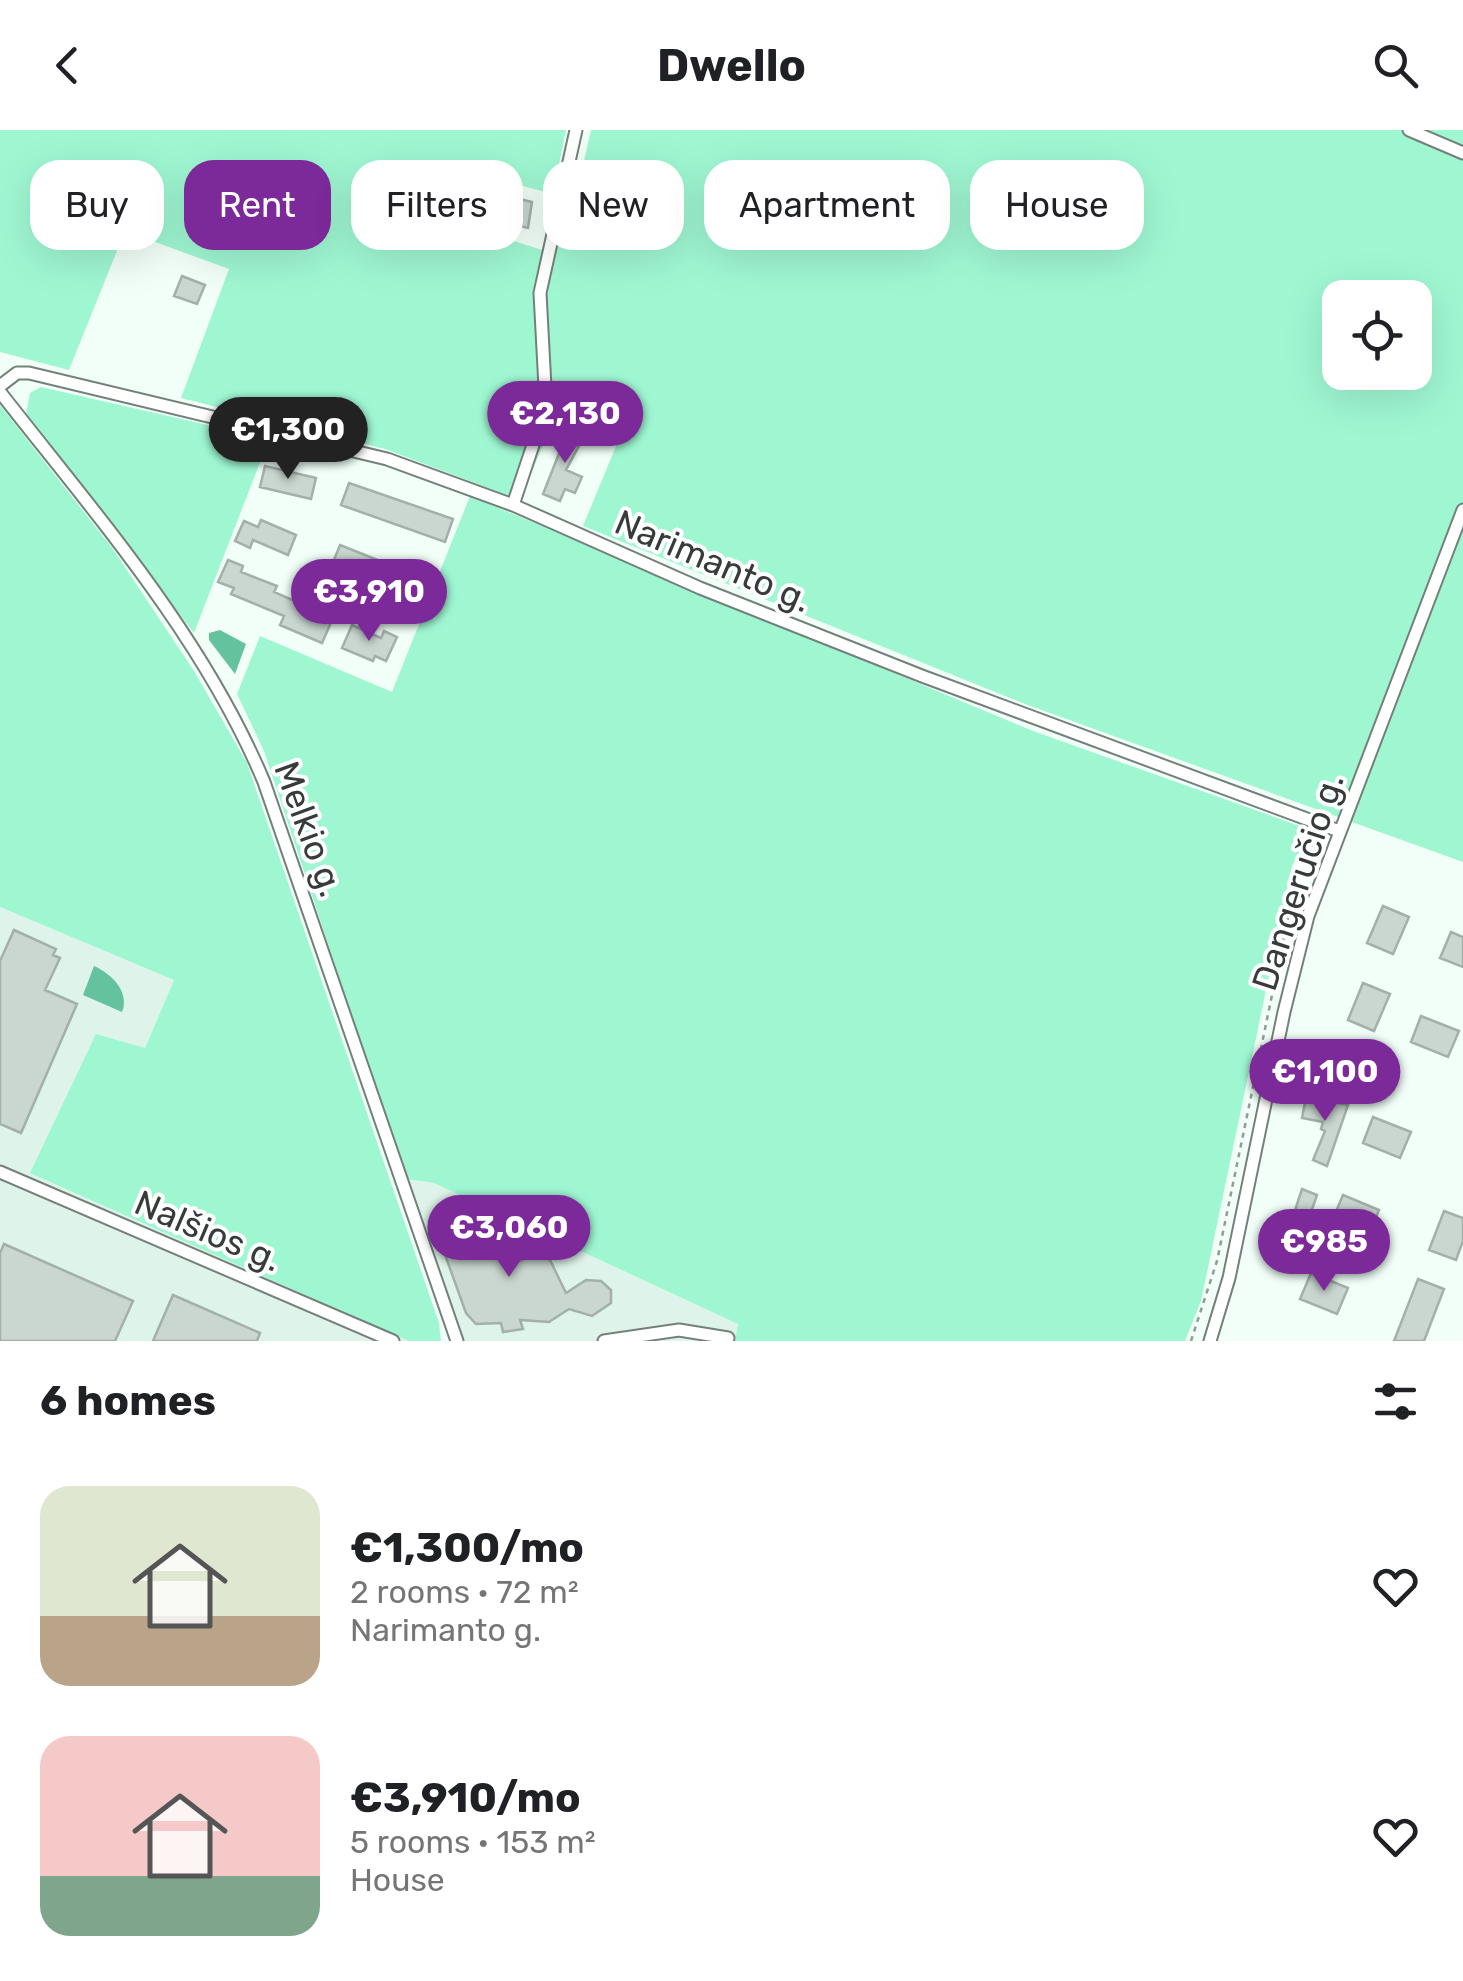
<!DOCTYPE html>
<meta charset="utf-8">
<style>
:root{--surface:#fff;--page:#f6f6f6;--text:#202124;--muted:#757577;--accent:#7c2999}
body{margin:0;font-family:Rubik,sans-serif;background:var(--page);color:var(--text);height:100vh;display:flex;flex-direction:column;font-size:38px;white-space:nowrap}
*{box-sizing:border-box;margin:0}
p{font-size:32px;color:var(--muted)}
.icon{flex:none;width:55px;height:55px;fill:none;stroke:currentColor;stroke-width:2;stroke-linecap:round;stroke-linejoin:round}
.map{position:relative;height:1211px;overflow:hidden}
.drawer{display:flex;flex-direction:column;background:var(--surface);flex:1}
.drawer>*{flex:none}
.top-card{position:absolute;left:30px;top:30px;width:1405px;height:90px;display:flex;gap:20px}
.buttons{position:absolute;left:1322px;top:150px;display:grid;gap:20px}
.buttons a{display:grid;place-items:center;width:110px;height:110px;border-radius:20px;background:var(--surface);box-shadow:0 10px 40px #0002;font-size:50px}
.price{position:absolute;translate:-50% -85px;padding:0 22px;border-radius:35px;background:var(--accent);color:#fff;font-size:32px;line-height:65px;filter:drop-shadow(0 2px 5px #0008)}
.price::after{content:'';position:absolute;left:50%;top:60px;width:30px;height:22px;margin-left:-15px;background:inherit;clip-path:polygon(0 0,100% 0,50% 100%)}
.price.selected{background:#222;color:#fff}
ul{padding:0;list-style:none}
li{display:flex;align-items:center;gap:30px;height:250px;padding:0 40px}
li span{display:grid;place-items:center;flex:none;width:280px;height:200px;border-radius:30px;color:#555}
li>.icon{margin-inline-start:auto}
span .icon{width:120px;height:120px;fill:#fffc;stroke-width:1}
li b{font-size:42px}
h2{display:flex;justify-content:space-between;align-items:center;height:120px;padding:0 40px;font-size:42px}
.tag{padding:0 35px;border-radius:30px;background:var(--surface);box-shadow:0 10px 40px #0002;font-size:35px;line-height:90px}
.tag.selected{background:var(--accent);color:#fff}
header{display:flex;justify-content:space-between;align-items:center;height:130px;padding:0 40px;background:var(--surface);font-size:45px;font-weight:700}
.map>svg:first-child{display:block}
.built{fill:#def3e9}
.green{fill:#9ff7d2;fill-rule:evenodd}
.water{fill:#64c39e}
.building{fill:#cad7d1;stroke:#a3b0aa;stroke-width:2.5}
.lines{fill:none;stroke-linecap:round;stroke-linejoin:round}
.street-casing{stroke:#74817b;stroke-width:15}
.path{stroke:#929b97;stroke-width:2.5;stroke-dasharray:5 5;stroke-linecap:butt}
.street{stroke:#fff;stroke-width:11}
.labels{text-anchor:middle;stroke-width:8;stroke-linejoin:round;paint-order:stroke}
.street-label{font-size:35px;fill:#373c3a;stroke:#fff}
</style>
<header><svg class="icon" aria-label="back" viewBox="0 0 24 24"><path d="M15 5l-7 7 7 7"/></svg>Dwello<svg class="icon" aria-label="search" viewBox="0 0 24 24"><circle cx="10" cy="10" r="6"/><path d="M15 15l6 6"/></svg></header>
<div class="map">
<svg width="1463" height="1211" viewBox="0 0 1463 1211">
<rect width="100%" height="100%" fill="#f1fff8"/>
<path class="built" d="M0,777L174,850L145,918L169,1102L409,1211H0Z
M406,1049L434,1053L738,1194L735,1211H462Z"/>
<path class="green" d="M0,0H566L553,64L476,44L469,97L555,124L569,78L632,99L644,44L584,31L591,0H1463V732L1025,574L583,396L621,304L559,277L520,370L385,319L181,268L229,139L125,101L69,240L0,222ZM1340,168H1415V242H1340Z
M41,257L269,309L194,503L26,284L30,263Z
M0,275L113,419L194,541L247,633L439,1193L441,1211H409L30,1043L96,904L145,918L174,850L0,777Z
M470,366L1033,601L1311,700L1292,736L1201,1171L1185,1211H735L738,1194L434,1053L406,1049L264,621L237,564L260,506L392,562Z"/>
<path class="water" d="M220,500L246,514L235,544L209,510V503Z
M94,836C112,844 130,862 122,882L83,865Z"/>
<path class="building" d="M595,48L626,55L620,78L588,76Z
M507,66L532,72L528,98L504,92Z
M182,146L205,155L197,174L174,166Z
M571,293L587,301L566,340L582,347L575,363L565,359L560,371L543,364Z
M265,336L316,348L311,369L260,357Z
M349,353L453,389L445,412L341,375Z
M261,390L296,405L288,425L253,410L250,418L235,411L244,391L258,397Z
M340,415L380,431L371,453L331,437Z
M228,430L243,436L241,442L277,456L274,462L333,488L322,513L280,495L284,486L231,464L234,458L218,452Z
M402,431L425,441L408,483L385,474Z
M352,495L381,508L384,501L397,507L386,531L375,526L373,531L342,518Z
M1383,776L1409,787L1393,824L1367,813Z
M14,800L56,819L53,825L60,828L45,860L77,874L21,1003L0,994V831Z
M1451,802L1463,807V837L1440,828Z
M1363,853L1390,864L1374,901L1348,890Z
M1421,886L1459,901L1448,927L1411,912Z
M1306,967L1348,975L1327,1036L1313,1030L1325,1001L1321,999L1323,992L1302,988Z
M1373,987L1411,1002L1400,1028L1363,1013Z
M1302,1059L1317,1065L1296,1126L1282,1120Z
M1343,1065L1379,1080L1369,1106L1332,1091Z
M444,1081L482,1097L493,1111L505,1106L515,1133L535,1124L550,1130L566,1163L586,1150L601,1151L611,1160V1173L592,1186L569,1179L549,1192L520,1190L523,1199L503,1202L501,1193L476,1194L466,1183L434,1094Z
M1444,1081L1463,1088V1111L1456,1130L1429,1120Z
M4,1114L133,1171L115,1211H0V1123Z
M1311,1143L1348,1158L1337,1184L1300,1169Z
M1418,1149L1444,1159L1424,1211H1394Z
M173,1165L260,1203L257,1211H153Z"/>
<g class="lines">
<defs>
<path id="street" d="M1409,0L1463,23
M0,256L17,243H29L387,329L513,375L700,458L922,546L1339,701
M0,262C96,385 203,506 264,652L457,1211
M513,375L546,276L540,163L576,0
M0,1042L393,1211
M604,1211L679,1200L728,1208
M1210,1211L1229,1148L1284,882L1308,786L1463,380"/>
</defs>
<use href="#street" class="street-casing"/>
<path class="path" d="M1191,1211L1217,1131L1296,749L1310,714L1320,718"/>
<use href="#street" class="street"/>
</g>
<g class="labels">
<g class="street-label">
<text transform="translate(713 431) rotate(23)" y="12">Narimanto g.</text>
<text transform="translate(309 699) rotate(70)" y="12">Melkio g.</text>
<text transform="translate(1298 752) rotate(-72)" y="12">Dangeručio g.</text>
<text transform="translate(208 1101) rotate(23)" y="12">Nalšios g.</text>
</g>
</g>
</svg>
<div class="buttons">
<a><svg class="icon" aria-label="locate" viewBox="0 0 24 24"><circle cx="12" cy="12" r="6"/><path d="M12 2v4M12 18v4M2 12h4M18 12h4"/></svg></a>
</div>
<b class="price" style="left:565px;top:336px">€2,130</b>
<b class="price selected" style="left:288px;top:352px">€1,300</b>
<b class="price" style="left:369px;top:514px">€3,910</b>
<b class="price" style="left:1325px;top:994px">€1,100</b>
<b class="price" style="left:509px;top:1150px">€3,060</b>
<b class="price" style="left:1324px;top:1164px">€985</b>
<div class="top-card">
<a class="tag">Buy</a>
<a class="tag selected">Rent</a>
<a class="tag">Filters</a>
<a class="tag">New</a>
<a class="tag">Apartment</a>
<a class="tag">House</a>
</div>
</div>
<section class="drawer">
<h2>6 homes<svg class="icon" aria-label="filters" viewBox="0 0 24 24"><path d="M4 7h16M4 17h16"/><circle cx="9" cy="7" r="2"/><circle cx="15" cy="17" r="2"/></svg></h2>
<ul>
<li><span style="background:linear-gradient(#dfe7d0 65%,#b9a48a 0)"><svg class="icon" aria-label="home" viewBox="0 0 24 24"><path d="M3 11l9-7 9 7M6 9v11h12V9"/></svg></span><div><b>€1,300/mo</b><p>2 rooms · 72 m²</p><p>Narimanto g.</p></div><svg class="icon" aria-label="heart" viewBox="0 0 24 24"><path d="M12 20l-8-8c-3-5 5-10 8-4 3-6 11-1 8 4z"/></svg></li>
<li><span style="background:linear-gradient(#f6c9c9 70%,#7fa58c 0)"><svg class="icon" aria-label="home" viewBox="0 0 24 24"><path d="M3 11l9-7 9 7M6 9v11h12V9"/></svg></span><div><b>€3,910/mo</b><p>5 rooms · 153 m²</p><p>House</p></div><svg class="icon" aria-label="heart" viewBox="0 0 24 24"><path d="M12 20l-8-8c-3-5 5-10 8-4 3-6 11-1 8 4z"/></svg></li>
</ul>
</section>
